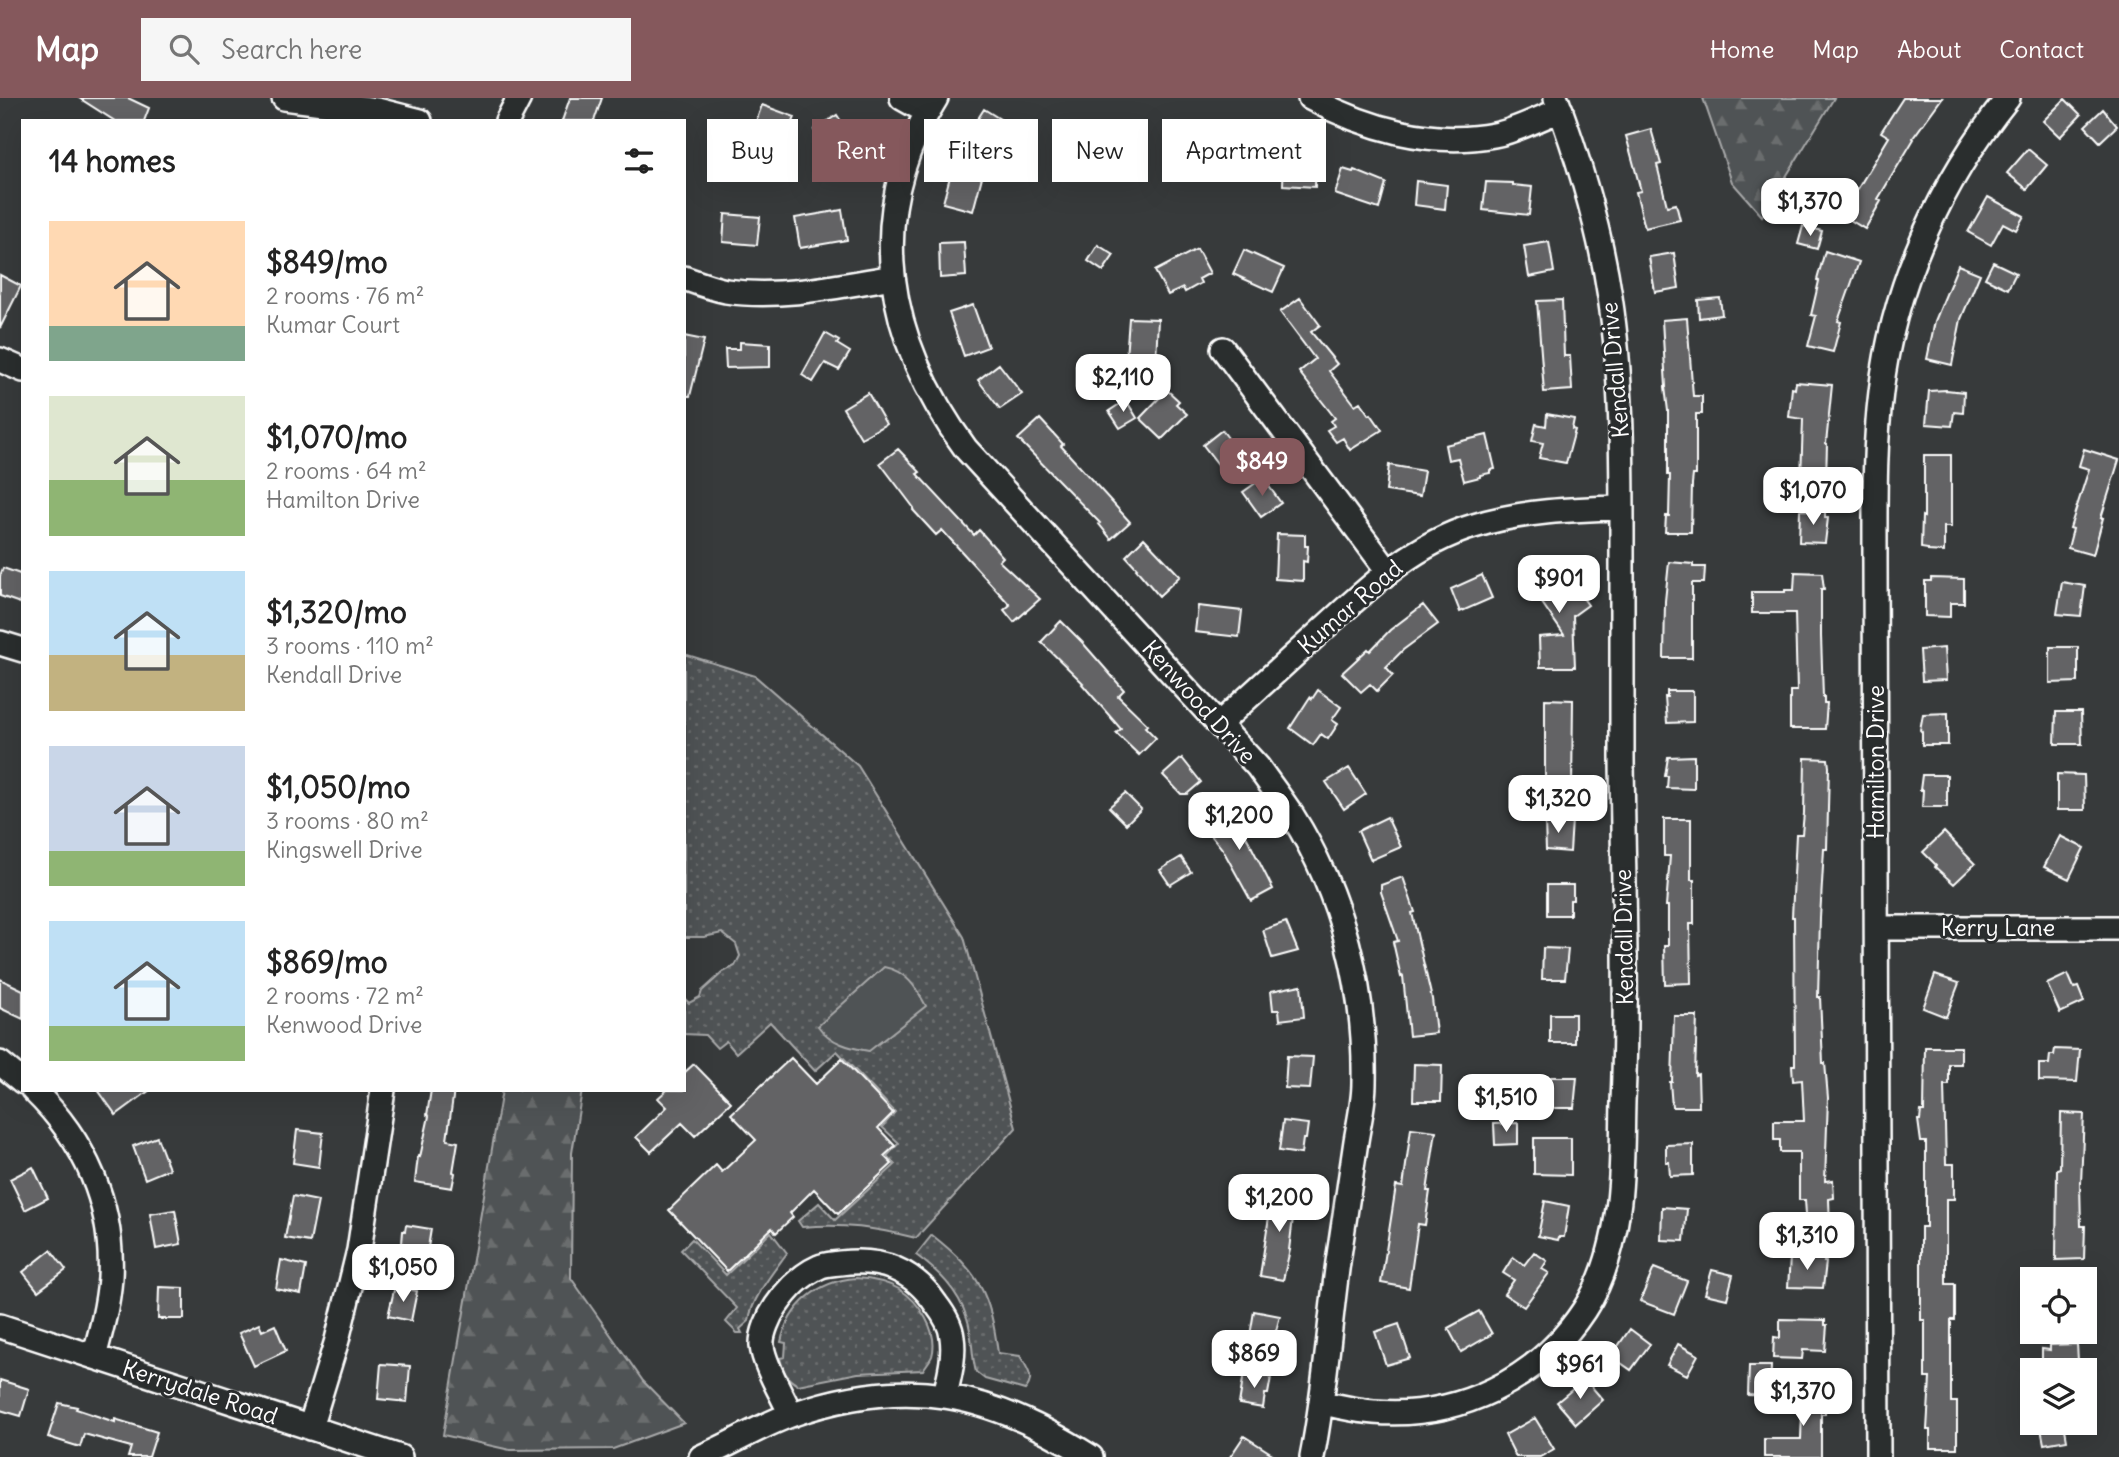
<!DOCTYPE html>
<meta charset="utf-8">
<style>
:root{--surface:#fff;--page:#f6f6f6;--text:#222;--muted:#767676;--accent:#85585c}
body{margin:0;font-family:Delius,sans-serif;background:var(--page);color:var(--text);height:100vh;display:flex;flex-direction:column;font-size:26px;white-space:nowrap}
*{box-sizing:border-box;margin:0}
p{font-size:23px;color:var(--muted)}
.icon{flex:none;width:38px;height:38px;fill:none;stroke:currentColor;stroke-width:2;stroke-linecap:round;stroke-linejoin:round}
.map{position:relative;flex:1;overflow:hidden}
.details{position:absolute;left:21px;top:21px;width:665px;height:973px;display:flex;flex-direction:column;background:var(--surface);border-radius:0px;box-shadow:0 7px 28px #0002}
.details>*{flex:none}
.hud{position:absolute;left:707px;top:21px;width:665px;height:63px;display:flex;gap:14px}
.fabs{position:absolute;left:2020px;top:1169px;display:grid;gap:14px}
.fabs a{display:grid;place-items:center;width:77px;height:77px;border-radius:0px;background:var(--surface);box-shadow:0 7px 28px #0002;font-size:35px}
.price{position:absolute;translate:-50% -60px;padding:0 16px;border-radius:14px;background:#fff;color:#222;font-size:23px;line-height:46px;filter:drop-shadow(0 2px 4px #0008)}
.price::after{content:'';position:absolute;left:50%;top:42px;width:21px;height:16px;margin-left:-10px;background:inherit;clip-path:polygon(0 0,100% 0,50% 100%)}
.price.current{background:var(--accent);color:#fff}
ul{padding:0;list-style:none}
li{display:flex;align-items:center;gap:21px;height:175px;padding:0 28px}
li span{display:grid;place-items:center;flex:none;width:196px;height:140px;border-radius:0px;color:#555}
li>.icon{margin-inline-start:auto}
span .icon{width:84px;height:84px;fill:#fffc;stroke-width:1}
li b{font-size:30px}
h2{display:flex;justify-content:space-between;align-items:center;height:84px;padding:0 28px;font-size:30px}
.tag{padding:0 24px;border-radius:0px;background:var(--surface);box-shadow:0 7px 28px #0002;font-size:24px;line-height:63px}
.tag.current{background:var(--accent);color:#fff}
header{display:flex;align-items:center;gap:42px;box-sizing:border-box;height:98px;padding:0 35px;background:var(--accent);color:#fff}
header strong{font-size:33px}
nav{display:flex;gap:38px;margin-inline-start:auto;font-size:24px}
.search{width:490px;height:63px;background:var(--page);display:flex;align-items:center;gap:18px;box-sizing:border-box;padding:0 24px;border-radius:0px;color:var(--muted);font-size:26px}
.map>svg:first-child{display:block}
.grass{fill:url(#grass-dots);stroke:#a8a9aa;stroke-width:2}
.forest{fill:url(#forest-firs);stroke:#a8a9aa;stroke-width:2}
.park{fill:#505354;stroke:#a8a9aa;stroke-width:2}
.building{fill:#636465;stroke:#fff;stroke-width:2}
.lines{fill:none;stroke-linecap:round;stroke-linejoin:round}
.minor-casing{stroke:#fff;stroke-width:28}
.minor{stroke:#2a2d2e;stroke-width:23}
.labels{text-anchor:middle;stroke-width:6;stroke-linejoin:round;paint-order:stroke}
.street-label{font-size:23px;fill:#fff;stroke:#2a2d2e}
</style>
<header>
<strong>Map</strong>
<div class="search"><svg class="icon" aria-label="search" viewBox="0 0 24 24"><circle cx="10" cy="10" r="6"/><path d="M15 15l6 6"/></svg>Search here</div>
<nav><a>Home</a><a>Map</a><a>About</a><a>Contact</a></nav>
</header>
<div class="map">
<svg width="2119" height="1359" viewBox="0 0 2119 1359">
<defs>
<pattern id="grass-dots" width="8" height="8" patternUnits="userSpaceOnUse" patternTransform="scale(1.75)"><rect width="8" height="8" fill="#505354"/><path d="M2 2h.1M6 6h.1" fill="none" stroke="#6a6d6e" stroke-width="1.8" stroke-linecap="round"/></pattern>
<pattern id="forest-firs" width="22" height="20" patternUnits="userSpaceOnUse" patternTransform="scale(1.75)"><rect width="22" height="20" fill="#505354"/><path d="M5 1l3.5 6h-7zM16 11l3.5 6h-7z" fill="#6a6d6e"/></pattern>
</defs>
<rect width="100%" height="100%" fill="#373a3b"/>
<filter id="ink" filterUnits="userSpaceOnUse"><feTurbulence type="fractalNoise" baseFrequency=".0143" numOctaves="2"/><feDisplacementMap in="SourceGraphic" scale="14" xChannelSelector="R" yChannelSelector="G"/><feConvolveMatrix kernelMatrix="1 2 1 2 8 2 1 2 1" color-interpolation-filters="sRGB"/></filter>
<g filter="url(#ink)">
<path class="grass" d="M684,556L755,578L858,668L964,839L1016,1030L916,1140C876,1130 843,1125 802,1129L798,1123L819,1105L835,1122L895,1067L887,1058L899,1045L882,1029L895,1014L837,953L815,973L770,924L736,955L726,943L717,950L705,937L684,936V900L689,905L700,899L702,893L723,874L735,868L740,858L736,846L722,835L704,839H684Z
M771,1134L787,1155C774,1173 751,1201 749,1223L740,1231L742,1235H737L726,1224L737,1210L681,1152L692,1141L726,1177Z
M932,1137C980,1175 990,1195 998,1255L1020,1258C1027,1270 1036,1280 1025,1292L985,1281L976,1274C971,1256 973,1237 967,1220C958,1192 939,1174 916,1157Z
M856,1180C871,1181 885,1183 899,1191C919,1203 939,1234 932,1258C930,1263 926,1267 923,1272L858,1275L798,1287C786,1281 783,1273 780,1260L785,1259L786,1245L781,1244C789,1207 818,1183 856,1180Z"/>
<path class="forest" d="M1703,0H1834L1762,118L1732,84Z
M502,992H582L572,1055L571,1180L643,1283L684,1325L613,1351L510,1352L443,1337Z"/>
<path class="park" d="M884,869C906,873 916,889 926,908L869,953C850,950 830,945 818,928Z"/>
<path class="building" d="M79,0H128L149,10L144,23H115Z
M570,0H602L594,23H562Z
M1903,0H1942L1913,40L1914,41L1878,101L1881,103L1865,131L1842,117L1889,39L1881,34Z
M2065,1L2081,17L2060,39L2043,23Z
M762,7L795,19L786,42H780L753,32Z
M984,11L1008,26L997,42L1002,45L994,58L965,41Z
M2103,11L2117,28L2100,44L2085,28Z
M837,17L854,43L831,58L814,32Z
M1651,31L1661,66L1657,67L1667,108L1676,106L1680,122L1645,130L1636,94L1641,93L1626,38Z
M1234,37L1248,50L1246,52L1253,58L1239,73L1219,55Z
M2028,51L2047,67L2027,91L2007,75Z
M1298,59L1316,63L1315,89L1283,87L1284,61L1298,62Z
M952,71L982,79L973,113L943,105Z
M1343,71L1353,74L1354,72L1386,85L1379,111L1335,96Z
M1416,83L1447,87L1445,111L1414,107Z
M1486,84L1513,85V87L1532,89L1529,117L1483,112Z
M1988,99L2024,118L2016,132L2003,125L1991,147L1968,134Z
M842,112L847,142L800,150L795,120Z
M725,116L760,119L757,147L723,144Z
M1803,128L1822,133L1817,151L1798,146Z
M964,144L966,178L940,180L939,145Z
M1549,144L1554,174L1529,179L1524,148Z
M1098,147L1114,157L1103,173L1088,163Z
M1197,151L1210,175L1199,181L1201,185L1185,194L1183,190L1168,197L1155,173Z
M1244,152L1284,170L1273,194L1233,176Z
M1825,153L1859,164L1838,223L1841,224L1833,254L1808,248L1816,218L1811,217L1819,183L1817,182Z
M1674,155L1679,190L1655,194L1649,159Z
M1993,164L2016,175L2008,191L1985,180Z
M1958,167L1980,176L1961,221L1952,267L1927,261L1935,223Z
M0,177L21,188L0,230Z
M1300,200L1320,227L1311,234L1337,266L1329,273L1355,307L1360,304L1369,317L1371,316L1382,332L1350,352L1343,340L1336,344L1327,332L1334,328L1331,323L1335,320L1299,274L1315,261L1280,214Z
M1720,200L1722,217L1699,220L1698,202Z
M1562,202L1564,258H1570L1572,292L1544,294L1537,203Z
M973,207L988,249L964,258L949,215Z
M1129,220L1158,221L1156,262L1126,260Z
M1687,220L1693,298H1702V316H1696V377H1693L1692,386L1691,434H1665L1666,418H1669L1670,377H1668V313L1665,289H1666L1662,222Z
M825,235L839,243L837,246L850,254L839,272L825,265L813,284L802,277Z
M684,238L704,242L690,298H684Z
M740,244L770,246V269L726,270L725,251H740Z
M999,266L1022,296L1000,311L978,282Z
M1796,284L1832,287L1826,346H1827L1826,381L1801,382L1803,321L1789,319L1792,290L1795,291Z
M1167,292L1179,303L1176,306L1187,316L1162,341L1140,320Z
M1946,292L1964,294L1963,315L1954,314L1952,328L1926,326L1929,293Z
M868,295L886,326L861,340L843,310Z
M1126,302L1137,320L1120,330L1109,313Z
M1547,316L1574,321L1572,331L1575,332L1566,365L1539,360L1543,345L1532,343L1536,326L1546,328Z
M1040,321L1063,346L1061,348L1130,424L1111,441L1099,426L1100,425L1018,341Z
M1222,332L1240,356L1221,370L1203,347Z
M1487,337L1495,371L1490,372V375L1480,377V379L1464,383L1458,360L1448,362L1445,347Z
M898,351L920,374L917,376L974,437L979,432L1003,459L999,463L1040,501L1014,524L1004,512L1010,507L942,432L936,437L913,412L914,410L880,365Z
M2084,351L2119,362L2101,420H2103L2093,457L2068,450L2073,431L2070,430L2089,371L2079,368Z
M1924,357H1951V429H1944V454L1928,453V451L1921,450L1922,418L1924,419Z
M1389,367L1424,373L1420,398L1386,393Z
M1263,380L1281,405L1261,419L1243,394Z
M1800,412L1825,413V420H1828L1825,445L1799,444Z
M1277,436L1305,437V448H1308L1307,464L1303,463V483L1275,481Z
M1144,440L1180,478L1159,498L1136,471L1137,470L1126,458Z
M1553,459L1588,507L1573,518L1575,569H1540L1539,539L1564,537L1540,502L1546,497L1531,476Z
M1669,464L1693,466V469H1705L1704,485H1692V560H1664L1665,503Z
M3,470L23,477V506L0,498V478Z
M1795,474L1822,475L1824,491H1821V538L1823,599H1824V605H1827L1825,631H1790V593H1797L1795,515H1752V494H1785V492H1794Z
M1482,477L1492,500L1460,514L1451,491Z
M1931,480L1964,481V505H1950V519L1925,518V483H1931Z
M2062,484L2085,488L2081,518L2057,516Z
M1423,507L1438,526L1403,552L1386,569L1393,577L1377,593L1370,586L1361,594L1342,575L1368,551L1370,553L1390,532Z
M1198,508L1242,513L1239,539L1195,534Z
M1061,523L1082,544L1124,592L1118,598L1148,627L1145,629L1156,640L1139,657L1116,635L1121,631L1082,586L1083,585L1041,544Z
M2050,549H2078V584L2050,585Z
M1944,550L1946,582L1922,583L1920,552Z
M1318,592L1341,609L1332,622L1338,626L1328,641L1321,636L1313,647L1290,630L1310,599L1312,601Z
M1667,593H1693V624L1667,625L1665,599H1667Z
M1545,601L1573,602L1572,691H1545Z
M2056,614H2081L2082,646H2055Z
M1948,615V647H1922V634L1920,632L1923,616Z
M1694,658V691L1667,690L1668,678H1665L1668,659Z
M1182,660L1201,684L1187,696H1181L1163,677Z
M1805,660L1828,661L1829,669L1827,751H1824L1820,820L1818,899H1820L1823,965H1825L1828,1000L1825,1083L1833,1082L1834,1100L1829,1101L1830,1129L1807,1130L1805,1102H1799V1054H1780V1042H1774V1023H1804L1802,982L1793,983L1792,967H1795L1794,819H1792L1796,736H1802L1804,715Z
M1349,670L1366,696L1344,711L1326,684Z
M2057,676L2084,677L2085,712H2057Z
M1922,677H1947V709H1922L1923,692H1920Z
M1125,695L1141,711L1126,726L1109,709Z
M1219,707L1228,718L1231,716L1242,730L1273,791L1251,803L1223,752L1211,737L1215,735L1202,719Z
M1387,719L1401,749L1371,762L1358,733Z
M1664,721H1691V782H1694V826H1690L1691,885L1665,886L1664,848H1668V808H1666L1670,758H1664Z
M1572,722L1570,754L1546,752L1545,723Z
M1944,734L1975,766L1954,786L1935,769L1936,767L1923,754Z
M2060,738L2084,750L2069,781L2044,769Z
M1181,759L1191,774L1170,787L1160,772Z
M1403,779L1415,814L1412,815L1432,901L1436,935L1409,938L1403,878L1401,879L1393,844L1398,843L1381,794V787Z
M1547,787H1573V802H1570V817H1547Z
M1286,824L1298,853L1272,860L1263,832Z
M1543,850L1568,851L1565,881H1542Z
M2068,876L2074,890L2078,889L2084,904L2060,915L2047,886Z
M1935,877L1959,885L1946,919L1923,910Z
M0,881L23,892V921L0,910Z
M1301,887L1304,919L1280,922L1279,912H1273L1271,893Z
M1550,916H1575V945H1550Z
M1674,918H1697L1695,977L1698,976L1699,1009H1672L1670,984H1672Z
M1925,949H1961V966H1949V987H1944L1946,1066H1954V1101H1946V1186H1955V1222H1951V1304H1957V1350H1930V1332H1927L1930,1280H1925V1222H1921V1129H1926V1044H1921L1918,1022H1920L1921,1013H1924Z
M2055,951L2080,952L2077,984L2039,983V966H2049L2050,957H2054Z
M1287,958L1313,959L1310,991L1285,990Z
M791,960L816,986L842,961L893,1015L878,1030L895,1048L884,1058L892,1066L838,1116L814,1091L790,1115L793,1119L776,1135L772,1130L727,1173L669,1112L716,1067L722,1074L756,1042L731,1016Z
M694,966L731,1004L695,1038L682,1025L651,1054L636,1039L667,1009L658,1000L667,992H684V975Z
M1414,966L1442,967L1441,1003H1413Z
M1551,979H1577L1574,1010H1551Z
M98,992H150L116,1017Z
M431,992H454L447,1042L458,1044L453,1074L455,1075L452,1090L415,1084L418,1058L420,1059L429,1018L427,1017Z
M2061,1015L2084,1016L2081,1085H2080L2081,1128H2085L2084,1161L2056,1162L2057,1071L2060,1070Z
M1283,1023L1308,1026L1306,1041H1303L1301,1056L1279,1053Z
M1518,1025V1046L1495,1047L1494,1026Z
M1411,1030L1436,1033L1427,1093H1430L1425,1127L1418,1126L1409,1190L1381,1185L1396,1088L1403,1089Z
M297,1032L323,1035L319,1069L293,1065Z
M157,1039L169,1071L145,1081L133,1048Z
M1534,1040H1571V1077L1534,1076Z
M1693,1046V1077L1670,1078L1669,1064H1666V1047Z
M33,1069L48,1100L25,1112L10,1081Z
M1273,1092L1300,1096L1297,1112H1294L1289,1152H1290L1283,1182L1260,1178Z
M293,1098L318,1103L310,1144L285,1140Z
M1545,1103L1569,1108L1564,1139H1559L1558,1142L1538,1138Z
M1662,1109L1687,1111L1684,1143L1661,1142Z
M175,1112L181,1146L156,1151L150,1116Z
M406,1127L431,1131L426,1162L401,1158L403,1133H405Z
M51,1152L66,1172L38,1193L23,1174Z
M1534,1154L1547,1163L1542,1171L1549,1175L1524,1209L1504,1196L1514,1182L1503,1175L1513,1159L1524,1167Z
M1798,1158L1825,1159L1824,1164H1826L1823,1190L1788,1189L1790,1160L1798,1161Z
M281,1162L306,1168L301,1196L276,1191Z
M1654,1170L1687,1183L1674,1216L1640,1203Z
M1712,1172L1733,1177L1727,1201L1705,1196Z
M395,1188L417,1193L411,1223L388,1218Z
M159,1189L184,1190V1221H158Z
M1254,1213L1280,1218L1272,1248L1249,1244Z
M1479,1213L1492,1236L1461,1254L1448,1230Z
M1780,1221L1825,1222V1227H1827L1825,1253L1803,1252L1802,1261L1773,1260L1774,1239L1780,1240Z
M259,1226L262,1233L275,1227L286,1253L254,1268L239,1235Z
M1399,1226L1410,1260L1386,1267L1375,1234Z
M1630,1231L1650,1246L1631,1272L1611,1258Z
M1678,1246L1698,1257L1687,1277L1667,1267Z
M2077,1246L2078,1263H2074V1272H2042V1251L2050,1252V1247Z
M381,1266L410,1268L407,1304L378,1301Z
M1749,1268H1771L1770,1298L1748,1297Z
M1244,1275L1271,1279L1268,1296H1265L1263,1310L1239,1306Z
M1585,1281L1603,1302L1576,1326L1557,1304Z
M0,1282L29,1291L21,1318L0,1312Z
M1803,1285L1826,1286L1825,1316H1821V1359H1764V1341H1801Z
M59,1305L77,1309L76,1311L115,1324V1321L157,1334L149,1359H128L131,1349L84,1336L80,1349L48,1339Z
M1535,1320L1554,1351L1540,1359H1516L1505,1337Z
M2040,1325H2064L2067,1342L2044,1346Z
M1244,1338L1277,1359H1230Z"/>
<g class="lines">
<defs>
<path id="minor" d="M284,0L377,12L420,23
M902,0L927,14
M936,0C861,118 887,244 966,351L1258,669C1269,685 1281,700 1292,717C1342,796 1366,891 1364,985C1364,1004 1359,1024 1356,1043C1350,1083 1344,1124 1338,1164C1329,1229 1325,1295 1312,1359
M1310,0C1365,30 1431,49 1494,37C1516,33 1539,20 1561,12
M507,23L519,0
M684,180C698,185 711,190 726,193C781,201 838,188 893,179
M1223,251L1388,473
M0,262L23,272
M0,545L23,552
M1220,625C1254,594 1288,563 1322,532C1368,490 1413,446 1474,428C1521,413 1573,411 1622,410
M1877,830H2119
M0,965L23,984
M33,992C85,1042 114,1107 110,1180C108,1207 101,1233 94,1259
M0,1228L400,1359
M1321,1305C1339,1308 1356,1313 1374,1314C1458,1321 1538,1282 1584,1212C1604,1182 1613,1147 1618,1111C1623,1076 1622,1039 1623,1004C1628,889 1623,774 1622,659C1622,585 1622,511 1622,437C1622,357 1622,278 1610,199C1600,131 1580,65 1556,0
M791,1317C783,1298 764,1267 762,1248C761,1236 769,1218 776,1208C787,1192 801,1177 819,1169C825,1166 833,1166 840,1165C880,1160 913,1171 936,1206C943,1215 951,1228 952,1239C955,1259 949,1279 945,1297
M310,1330L337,1242L359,1152L383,992
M701,1359C732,1346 761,1327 793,1316C908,1276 990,1295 1091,1359
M1878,1359L1875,464C1875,407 1874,350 1881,294C1893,187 1941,83 2008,0"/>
</defs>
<use href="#minor" class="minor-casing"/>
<use href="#minor" class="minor"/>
</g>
</g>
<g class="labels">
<g class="street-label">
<text transform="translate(1615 272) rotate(-95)" y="8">Kendall Drive</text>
<text transform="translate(1350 509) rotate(-41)" y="8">Kumar Road</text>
<text transform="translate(1199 604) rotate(48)" y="8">Kenwood Drive</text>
<text transform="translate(1876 664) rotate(-90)" y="8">Hamilton Drive</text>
<text x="1998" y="838">Kerry Lane</text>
<text transform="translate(1624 839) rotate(-91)" y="8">Kendall Drive</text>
<text transform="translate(200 1294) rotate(18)" y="8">Kerrydale Road</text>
</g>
</g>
</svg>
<div class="fabs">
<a><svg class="icon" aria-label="locate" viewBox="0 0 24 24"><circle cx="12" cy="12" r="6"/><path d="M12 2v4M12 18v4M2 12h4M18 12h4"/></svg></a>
<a><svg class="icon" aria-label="layers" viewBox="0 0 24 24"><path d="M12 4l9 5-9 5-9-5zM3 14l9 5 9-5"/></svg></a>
</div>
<b class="price" style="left:1810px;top:140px">$1,370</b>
<b class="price" style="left:1123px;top:316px">$2,110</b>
<b class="price current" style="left:1262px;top:400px">$849</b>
<b class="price" style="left:1813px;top:429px">$1,070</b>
<b class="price" style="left:1559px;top:517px">$901</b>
<b class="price" style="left:1558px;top:737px">$1,320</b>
<b class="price" style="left:1239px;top:754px">$1,200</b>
<b class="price" style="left:1506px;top:1036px">$1,510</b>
<b class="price" style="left:1279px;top:1136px">$1,200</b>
<b class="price" style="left:1807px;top:1174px">$1,310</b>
<b class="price" style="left:403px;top:1206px">$1,050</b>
<b class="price" style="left:1254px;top:1292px">$869</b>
<b class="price" style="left:1580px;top:1303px">$961</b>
<b class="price" style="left:1803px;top:1330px">$1,370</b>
<div class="hud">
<a class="tag">Buy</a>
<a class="tag current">Rent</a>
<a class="tag">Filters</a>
<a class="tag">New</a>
<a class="tag">Apartment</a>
</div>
<section class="details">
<h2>14 homes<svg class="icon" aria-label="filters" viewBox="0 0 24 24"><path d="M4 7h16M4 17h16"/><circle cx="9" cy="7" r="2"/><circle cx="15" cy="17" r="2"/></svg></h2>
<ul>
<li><span style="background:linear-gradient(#ffd9b3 75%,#7fa58c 0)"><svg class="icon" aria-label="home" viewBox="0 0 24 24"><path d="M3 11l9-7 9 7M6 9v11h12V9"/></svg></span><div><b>$849/mo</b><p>2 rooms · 76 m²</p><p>Kumar Court</p></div></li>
<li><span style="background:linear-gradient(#dfe7d0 60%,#8fb573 0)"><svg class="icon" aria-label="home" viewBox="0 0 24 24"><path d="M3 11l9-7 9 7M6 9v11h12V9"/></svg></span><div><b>$1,070/mo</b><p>2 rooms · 64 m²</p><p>Hamilton Drive</p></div></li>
<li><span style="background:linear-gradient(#bfe0f5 60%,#c2b280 0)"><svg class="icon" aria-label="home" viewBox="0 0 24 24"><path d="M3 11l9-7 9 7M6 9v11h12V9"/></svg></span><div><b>$1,320/mo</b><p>3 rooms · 110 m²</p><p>Kendall Drive</p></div></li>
<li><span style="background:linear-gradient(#c9d6e8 75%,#8fb573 0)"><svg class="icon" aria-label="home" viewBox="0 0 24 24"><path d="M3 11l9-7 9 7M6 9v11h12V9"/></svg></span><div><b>$1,050/mo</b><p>3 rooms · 80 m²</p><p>Kingswell Drive</p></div></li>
<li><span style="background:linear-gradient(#bfe0f5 75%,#8fb573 0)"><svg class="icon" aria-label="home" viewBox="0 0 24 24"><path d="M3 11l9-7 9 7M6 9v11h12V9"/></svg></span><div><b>$869/mo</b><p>2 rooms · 72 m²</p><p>Kenwood Drive</p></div></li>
</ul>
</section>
</div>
